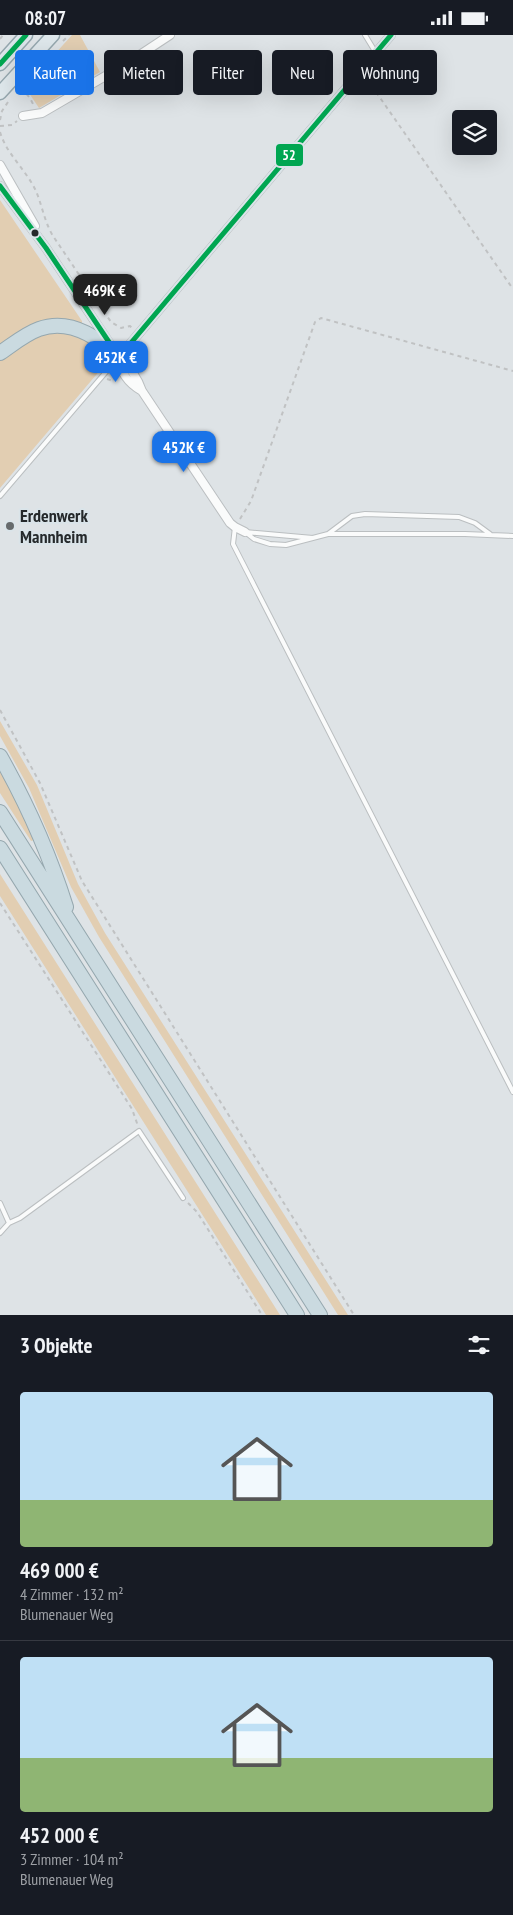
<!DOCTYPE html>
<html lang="de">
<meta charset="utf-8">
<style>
:root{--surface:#171b24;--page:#242831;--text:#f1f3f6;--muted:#9ea1a6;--line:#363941;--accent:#1a73e8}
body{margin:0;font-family:"PT Sans Narrow",sans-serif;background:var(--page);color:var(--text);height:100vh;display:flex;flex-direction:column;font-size:19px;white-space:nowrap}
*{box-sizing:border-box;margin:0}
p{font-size:16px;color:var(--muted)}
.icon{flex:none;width:28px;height:28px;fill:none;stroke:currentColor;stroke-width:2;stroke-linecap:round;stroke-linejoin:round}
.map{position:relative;height:1280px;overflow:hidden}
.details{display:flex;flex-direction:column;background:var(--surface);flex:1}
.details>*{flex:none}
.banner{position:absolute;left:15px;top:15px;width:484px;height:45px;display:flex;gap:10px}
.controls{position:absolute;left:452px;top:75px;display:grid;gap:10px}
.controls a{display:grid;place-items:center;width:45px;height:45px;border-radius:5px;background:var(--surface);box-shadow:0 5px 20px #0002;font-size:25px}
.price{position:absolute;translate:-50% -42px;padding:0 11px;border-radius:10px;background:var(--accent);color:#fff;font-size:16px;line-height:32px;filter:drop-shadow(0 1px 2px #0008)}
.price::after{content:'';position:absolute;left:50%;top:30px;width:15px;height:11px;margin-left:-8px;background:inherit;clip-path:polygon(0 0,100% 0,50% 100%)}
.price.selected{background:#222;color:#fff}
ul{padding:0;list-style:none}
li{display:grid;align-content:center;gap:10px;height:265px;padding:0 20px}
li+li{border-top:1px solid var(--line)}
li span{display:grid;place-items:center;height:155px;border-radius:5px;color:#555}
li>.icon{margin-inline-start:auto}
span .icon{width:90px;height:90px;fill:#fffc;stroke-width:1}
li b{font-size:21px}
h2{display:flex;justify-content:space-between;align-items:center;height:60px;padding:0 20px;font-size:21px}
.tag{padding:0 18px;border-radius:5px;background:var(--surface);box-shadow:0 5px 20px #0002;font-size:18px;line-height:45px}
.tag.selected{background:var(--accent);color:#fff}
.status{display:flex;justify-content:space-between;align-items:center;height:35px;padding:0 25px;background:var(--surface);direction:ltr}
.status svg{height:14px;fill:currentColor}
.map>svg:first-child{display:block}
.grass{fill:#e2ceb2}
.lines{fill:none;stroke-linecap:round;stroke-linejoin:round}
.service-casing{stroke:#bbbfc1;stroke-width:6}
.minor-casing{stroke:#bbbfc1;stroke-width:10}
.primary-casing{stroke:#95a7ae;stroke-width:15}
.motorway-casing{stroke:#95a7ae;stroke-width:16}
.path{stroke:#c0c2c3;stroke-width:2;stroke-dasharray:4 4;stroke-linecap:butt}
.service{stroke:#fafbfb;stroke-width:4}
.minor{stroke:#fafbfb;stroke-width:8}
.primary{stroke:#dee7eb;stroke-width:12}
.motorway{stroke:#cadae0;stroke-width:14}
.bus-1-casing{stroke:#dae4e9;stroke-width:9}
.bus-1{stroke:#00a651;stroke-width:5}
.bus-dot{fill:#25292b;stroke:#dae4e9;stroke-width:2}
.poi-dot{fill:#666a6c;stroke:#dae4e9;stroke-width:2}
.labels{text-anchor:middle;stroke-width:4;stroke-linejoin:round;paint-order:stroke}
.poi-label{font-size:18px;font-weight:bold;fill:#25292b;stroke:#dae4e9;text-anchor:start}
.line-badge{stroke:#dae4e9;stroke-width:2}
.badge-label{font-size:14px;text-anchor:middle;font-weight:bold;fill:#fff}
</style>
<div class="status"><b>08:07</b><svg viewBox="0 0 49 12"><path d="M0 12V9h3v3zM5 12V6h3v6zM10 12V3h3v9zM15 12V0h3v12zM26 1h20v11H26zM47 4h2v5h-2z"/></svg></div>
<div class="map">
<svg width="513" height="1280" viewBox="0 0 513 1280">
<rect width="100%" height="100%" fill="#dee3e6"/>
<path class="grass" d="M72,0H80L100,37L39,73L25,52Z
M0,165L82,286V289L69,287L0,313Z
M64,295L88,306L103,322L102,333L0,453V323L31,302Z
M0,686L37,750L78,849L105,898L348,1280H338L99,902L71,852L29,753L0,701Z
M0,731L35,805L31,806L0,758Z
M0,839L280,1280H266L0,861Z"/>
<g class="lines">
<defs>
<path id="service" d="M365,0L376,18
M0,461L117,324
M235,492L233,509L513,1057
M245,497L254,504L270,509L286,510L328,499H465L513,501
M245,497L313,503
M328,499L352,481L365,479L459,482L475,488L490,499
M0,1168L9,1188L0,1198
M9,1188L20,1183L139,1096L183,1163"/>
<path id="minor" d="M23,81L42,78L126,29L170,0
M0,130L35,191
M0,151L46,213L110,309
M118,320C129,331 137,341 142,356L230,488L235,492L245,497
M119,322L391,0
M119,322C120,338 128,348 142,356"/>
<path id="primary" d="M0,29L26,0
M0,58L53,0"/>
<path id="motorway" d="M0,318C12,310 25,299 39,294C69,283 98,302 119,322
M0,721C26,767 50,821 66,872
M0,777L320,1280
M0,813L297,1280"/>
</defs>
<use href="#service" class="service-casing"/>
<use href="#minor" class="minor-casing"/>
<use href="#primary" class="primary-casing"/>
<use href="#motorway" class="motorway-casing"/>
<path class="path" d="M0,4L3,0
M63,6L69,0
M367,44L513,254
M21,53L30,63L34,71
M0,85L2,76L8,67
M489,85L496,80
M0,91L12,90L17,86
M0,97C6,118 25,134 35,154C42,169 44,186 53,201L111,287L121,293L130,291L132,293
M107,344L113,346L115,343
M240,484L251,466L315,287L321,283L513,336
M0,675L40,748L82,846L354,1280
M0,868L132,1074L138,1091
M188,1168L197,1177L262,1280"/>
<use href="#service" class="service"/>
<use href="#minor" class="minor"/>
<use href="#primary" class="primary"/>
<use href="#motorway" class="motorway"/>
<defs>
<path id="bus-1" d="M0,29L26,0
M0,151L46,213L119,322L391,0"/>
</defs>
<use href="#bus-1" class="bus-1-casing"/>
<use href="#bus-1" class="bus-1"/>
</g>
<circle class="bus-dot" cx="35" cy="198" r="4.5"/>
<circle class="poi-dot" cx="10" cy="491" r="5"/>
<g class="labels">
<g class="poi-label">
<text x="20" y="487">Erdenwerk<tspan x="20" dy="21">Mannheim</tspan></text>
</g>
</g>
<rect class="line-badge" x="275" y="108" width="29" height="24" rx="5" fill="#00a651"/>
<g class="badge-label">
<text x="289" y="125">52</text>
</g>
</svg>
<div class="controls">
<a><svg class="icon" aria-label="layers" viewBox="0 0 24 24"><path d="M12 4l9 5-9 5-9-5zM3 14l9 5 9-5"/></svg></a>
</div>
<b class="price selected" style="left:105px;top:281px">469K €</b>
<b class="price" style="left:116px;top:348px">452K €</b>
<b class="price" style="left:184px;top:438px">452K €</b>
<div class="banner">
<a class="tag selected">Kaufen</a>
<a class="tag">Mieten</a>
<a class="tag">Filter</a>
<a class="tag">Neu</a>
<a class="tag">Wohnung</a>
</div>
</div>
<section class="details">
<h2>3 Objekte<svg class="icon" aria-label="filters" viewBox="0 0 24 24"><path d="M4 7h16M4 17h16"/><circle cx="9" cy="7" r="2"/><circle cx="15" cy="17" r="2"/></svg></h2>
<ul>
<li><span style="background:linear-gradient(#bfe0f5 70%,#8fb573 0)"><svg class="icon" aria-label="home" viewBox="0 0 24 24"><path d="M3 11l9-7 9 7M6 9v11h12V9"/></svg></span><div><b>469 000 €</b><p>4 Zimmer · 132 m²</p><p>Blumenauer Weg</p></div></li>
<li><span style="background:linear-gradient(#bfe0f5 65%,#8fb573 0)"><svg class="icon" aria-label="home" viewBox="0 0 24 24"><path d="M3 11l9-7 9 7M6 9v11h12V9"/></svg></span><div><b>452 000 €</b><p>3 Zimmer · 104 m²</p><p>Blumenauer Weg</p></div></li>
</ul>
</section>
